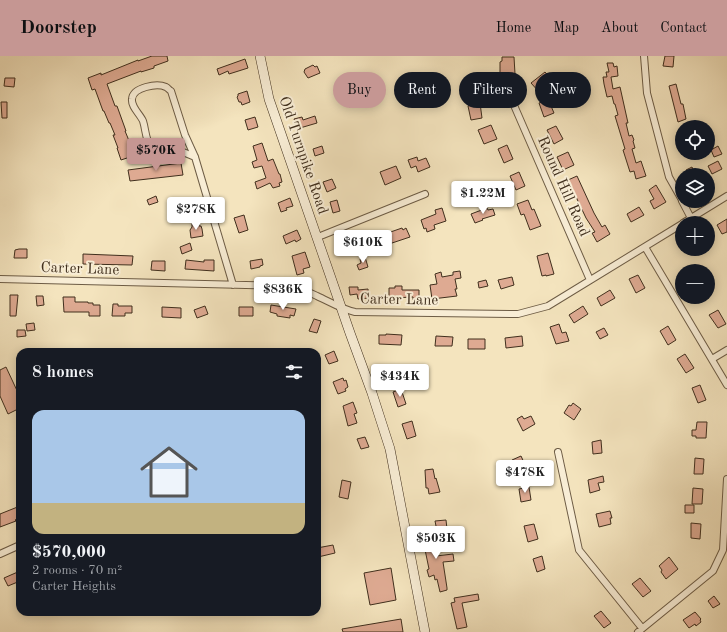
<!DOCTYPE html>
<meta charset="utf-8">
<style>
:root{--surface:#171b24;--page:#20242c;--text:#f1f3f6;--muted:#9ea1a6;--line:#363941;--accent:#c59692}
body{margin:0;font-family:"Old Standard TT",serif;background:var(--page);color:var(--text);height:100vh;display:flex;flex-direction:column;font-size:15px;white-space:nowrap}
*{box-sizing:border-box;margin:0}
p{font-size:13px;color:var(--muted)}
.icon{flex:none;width:22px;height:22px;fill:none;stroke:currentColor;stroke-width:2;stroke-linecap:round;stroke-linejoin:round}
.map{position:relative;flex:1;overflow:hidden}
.panel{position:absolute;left:16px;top:292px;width:305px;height:268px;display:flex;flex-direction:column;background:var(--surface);border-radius:12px;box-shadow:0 2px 10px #0003}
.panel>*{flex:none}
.guide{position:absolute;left:333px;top:16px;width:334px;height:36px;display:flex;gap:8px}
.controls{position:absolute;left:675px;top:64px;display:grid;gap:8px}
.controls a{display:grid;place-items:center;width:40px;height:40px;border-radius:50%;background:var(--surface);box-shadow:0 2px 10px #0003;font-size:20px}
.price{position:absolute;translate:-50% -34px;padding:0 9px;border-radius:4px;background:#fff;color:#222;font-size:13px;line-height:26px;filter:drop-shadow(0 1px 2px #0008)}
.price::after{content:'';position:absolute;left:50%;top:24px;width:12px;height:9px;margin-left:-6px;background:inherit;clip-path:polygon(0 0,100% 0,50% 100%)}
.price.current{background:var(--accent);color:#111}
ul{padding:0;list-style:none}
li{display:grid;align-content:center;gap:8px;height:212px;padding:0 16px}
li+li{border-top:1px solid var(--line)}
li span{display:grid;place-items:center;height:124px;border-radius:12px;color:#555}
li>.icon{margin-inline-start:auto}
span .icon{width:72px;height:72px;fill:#fffc;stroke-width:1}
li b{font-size:17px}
h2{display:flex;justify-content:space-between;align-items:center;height:48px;padding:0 16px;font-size:17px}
.chip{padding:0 14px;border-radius:18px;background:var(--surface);box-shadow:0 2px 10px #0003;font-size:14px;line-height:36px}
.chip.current{background:var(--accent);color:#111}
header{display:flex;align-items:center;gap:24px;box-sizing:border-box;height:56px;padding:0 20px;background:var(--accent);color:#111}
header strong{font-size:19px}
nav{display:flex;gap:22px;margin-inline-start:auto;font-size:14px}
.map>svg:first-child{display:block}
.building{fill:#deaa92;stroke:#402f1d}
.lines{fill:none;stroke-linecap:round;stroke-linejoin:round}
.minor-casing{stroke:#6d5c45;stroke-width:8}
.secondary-casing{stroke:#402f1d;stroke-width:10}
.minor{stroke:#f8edd5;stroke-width:6}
.secondary{stroke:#f8edd5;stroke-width:9}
.labels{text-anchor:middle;stroke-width:4;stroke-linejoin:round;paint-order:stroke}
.street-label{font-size:15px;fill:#402f1d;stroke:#f8edd5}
</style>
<header>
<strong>Doorstep</strong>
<nav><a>Home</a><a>Map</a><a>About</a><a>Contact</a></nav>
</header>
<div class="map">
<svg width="727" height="576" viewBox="0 0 727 576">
<rect width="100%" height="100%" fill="#f4e4be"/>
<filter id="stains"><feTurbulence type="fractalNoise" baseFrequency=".005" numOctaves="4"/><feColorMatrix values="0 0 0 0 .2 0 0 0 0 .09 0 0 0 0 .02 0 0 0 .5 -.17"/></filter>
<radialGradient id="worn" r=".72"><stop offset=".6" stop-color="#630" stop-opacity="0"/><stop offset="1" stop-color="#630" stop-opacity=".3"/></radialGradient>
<path class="building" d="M152,0H167L168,5L154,10V12L141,16V15L107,28L115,50H117L126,75H125L130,87L128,88L133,100L121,104L117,92H118L113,79H115L110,67H109L104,55H103L95,33L92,34L88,22L101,17V19L138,4V5Z
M665,0H674L673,11L663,10Z
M502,1H514L515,18L500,19V6L502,5Z
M245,3L248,12L229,18L228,15L219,19L217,13Z
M607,7H613L614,11L617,10L618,20L611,21L613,33L620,31L628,67H626L629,80L632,79L634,84L633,85L635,92L632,93L636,107L641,105L646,120L636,123L634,115L630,116L623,94L625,93L615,60L618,59L615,48H614L612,40L607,41L604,28L603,21H607L606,16H609Z
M313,9L315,11L317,10L320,17L308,22L304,16L305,13Z
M545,16L554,26L540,37L531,27Z
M481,17L491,24L482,36L472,29Z
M5,22H15L14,31L4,30Z
M676,28L681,48H683L686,63L678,66L669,30Z
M353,31L359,46L349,51L343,36Z
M247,35L250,46L242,49L241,46H239L237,41L238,40V38Z
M548,43L554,57L544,61L539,47Z
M1,46H7V62H2Z
M480,47L482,62L471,64L468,50Z
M315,60L317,67L300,72L298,68H296L294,63L302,61L303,64Z
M255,61L258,71L248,74L245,64Z
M491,69L497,83L484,88L478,74Z
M556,70L563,83L554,88L547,74Z
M262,87L268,105L273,103L279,118H280L282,126L279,127L280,130L273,132L270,127L257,133L255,126L266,122L262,110L254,112L252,106L257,104L253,90Z
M507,89L513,103L504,107L498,93Z
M322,90L324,97L315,100L313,93Z
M718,90L722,98L714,101L711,94Z
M568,96L574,109L563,114L557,101Z
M417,101L418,105L426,102L430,111L418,116L416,110L411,112L408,104Z
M718,105L722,113L712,118L708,110Z
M181,107L183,119L130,125L128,114Z
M396,110L401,122L385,129L380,116Z
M692,111L696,119H688L686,114Z
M519,116L525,130L516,134L510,120Z
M577,120L594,157L602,171L605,169L610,178L597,186L592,177L595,176L586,162L568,124Z
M332,123L336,132L327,136L323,126Z
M656,129L666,146L654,153L650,145L654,143L649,134Z
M156,140L158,146L149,149L147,144Z
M189,142L192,150L179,155L176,148Z
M290,142L293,150L286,152L287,154L281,156L278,147Z
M337,144L340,155L333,157L330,146Z
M528,144L532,154L534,153L541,170L530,174L524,158L521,159L517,148Z
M639,151L644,159L631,166L627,158Z
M442,152L446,165L434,169L435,173L427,176L426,172L424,173L421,164L436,158L435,154Z
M487,152L488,154L493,153L495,159L482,163L483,164L475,167L471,158Z
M244,159L248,174L239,177L234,162Z
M727,163V176L722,178L717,169Z
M199,166V170H201L202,173L203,180L191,182L190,174L192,171V167Z
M402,172L403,174L406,172L410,181L386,189L382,179Z
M297,174L301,183L296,186L295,184L286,188L283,180Z
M358,179L361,188L352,190L354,195L345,198L341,188L349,185L348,183Z
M190,187L192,194L182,198L180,191Z
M19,193H27V202H14L15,194Z
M305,196L310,211L303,213L304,217L297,219L292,200Z
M548,197L554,218L546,220V219L542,220L537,200Z
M83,198L133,200L132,209L83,208Z
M365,201L368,211L359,214L357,209L361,207L360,203Z
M262,203L263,209L260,210V211L251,213L250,205Z
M186,204L204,206V204H214V215L185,213Z
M152,205H165V215L151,214Z
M460,215L461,222L455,223L457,233H455L457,240L432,243L430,229L437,228L435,218L441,216L442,221L453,219V216Z
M638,219L645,232L636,237L629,223Z
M512,221L514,229L501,233L498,224Z
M486,224L488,230L479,232L478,226Z
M395,230H402V234H419V244H413V241L393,242V241H389V232H395Z
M349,231H358V234L368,233L369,242L358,243L357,238L350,239Z
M610,234L615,242L601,250L597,242Z
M10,239H18L16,260H10Z
M36,240H43L44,249L37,250Z
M63,241H75V246H88V247H93V249H100V260H89V256H64Z
M113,248H118V250H132V257H125V260H112Z
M271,249L296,253L294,260L290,259V262L277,260V258L270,256Z
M205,250L208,258L197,262L194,254Z
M583,250L588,258L574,267L569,259Z
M162,251L181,252V262L162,261Z
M239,251H253V260H239Z
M718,254L726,268L718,272L709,259Z
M314,263L321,265L317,277L309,275Z
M34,267L35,274L27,275L26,268Z
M559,268L562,277L566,276L569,285L556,288L550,271Z
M668,270L676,284L668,289L660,275Z
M604,272L608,279L600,283L596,276Z
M17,274H25L26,280L17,281Z
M386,278L402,279L401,289L379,288V279H386Z
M436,280L453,281L452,290H435Z
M522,280L523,290L506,292L505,282Z
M468,283H485V293H468Z
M334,295L338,305L329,308L325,299Z
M685,298L694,312L686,317L677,303Z
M6,311L20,341V352L8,358L0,340V314Z
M343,322L344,325L346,324L348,331L345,333L346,335L338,338L333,326Z
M700,329L706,344L698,347L692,332Z
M401,333L406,348L398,351L393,336Z
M353,346L357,357L354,358L357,367L348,370L343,350Z
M573,347L581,353L574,364L564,357L569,349L571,350Z
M522,360L524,363L531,360L535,368L523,375L517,363Z
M412,365L416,380L407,383L402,368Z
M697,366H707L706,382H696V380H692V374H696Z
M365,381L369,391L361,393L357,383Z
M601,384L602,397L593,398L592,386Z
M521,400L527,413L518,417L512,404Z
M695,402L704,403L703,418H694Z
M433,413L435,423L436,422L440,436L429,438L428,432H426L425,414Z
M603,420L604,426L598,427L600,434L590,437L588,424Z
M342,424L351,426L348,443L339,441Z
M529,431L531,444L521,446L519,433Z
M693,432L703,433L702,448H692Z
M685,449H694V457H685Z
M20,450V461L15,464L16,465L0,471V458Z
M610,455L612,462H610L611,468L599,471L596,458Z
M446,464L447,473L437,475L435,465Z
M691,467L701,468L700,483L691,482Z
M534,468L538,483L528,486L524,470Z
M439,476L441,484L433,486L436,500L453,498L454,505L443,506L447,532V534L440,536L437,523L435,524L434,519L429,521L427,514L429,513L422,479Z
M333,489L335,497L318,501L317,492Z
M542,500L545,513L537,516L533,503Z
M669,501L678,513L666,523L661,516L662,514L659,510Z
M391,512L396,544L370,549L364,517Z
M20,515V525L8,530L4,522Z
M640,522L651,535L643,541L632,528Z
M478,538L479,544L462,547L467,571L457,573L451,547L455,546L454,542Z
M714,540L720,548L713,552L708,545Z
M601,555L611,567L604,572L594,560Z
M695,556L701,563L700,564L701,566L696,570L695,568L689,572L683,564Z
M401,563L403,576H343L342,573Z"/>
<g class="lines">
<defs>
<path id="minor" d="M644,0L647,37L669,121L682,144
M513,47L590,224
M195,101L183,96L151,91C145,83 146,74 143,65C140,58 131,51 132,43C133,31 157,27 166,31C168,32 169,34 171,35L185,79L195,101L233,229
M682,145L691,162
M683,167L727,140
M318,181L425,138
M645,191L727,329
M0,223L283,230C295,232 306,234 317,240C330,246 341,253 355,256L518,258L548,250L682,168
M712,303L727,294
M558,396L579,494L642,572
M0,498L20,489
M638,576L713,515L723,494L727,423"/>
<path id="secondary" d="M260,0L269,43L350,277L372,337L390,393L425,576"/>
</defs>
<use href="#minor" class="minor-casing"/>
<use href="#secondary" class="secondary-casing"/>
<use href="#minor" class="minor"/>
<use href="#secondary" class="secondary"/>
</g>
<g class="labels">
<g class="street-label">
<text transform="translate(304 99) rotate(71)" y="5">Old Turnpike Road</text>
<text transform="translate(564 130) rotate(66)" y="5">Round Hill Road</text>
<text transform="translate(80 212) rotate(2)" y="5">Carter Lane</text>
<text transform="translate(399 243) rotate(1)" y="5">Carter Lane</text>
</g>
</g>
<rect width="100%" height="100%" filter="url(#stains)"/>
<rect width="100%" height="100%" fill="url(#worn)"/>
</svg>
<div class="controls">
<a><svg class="icon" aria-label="locate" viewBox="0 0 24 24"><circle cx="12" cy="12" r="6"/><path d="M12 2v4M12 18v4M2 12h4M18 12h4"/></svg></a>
<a><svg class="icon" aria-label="layers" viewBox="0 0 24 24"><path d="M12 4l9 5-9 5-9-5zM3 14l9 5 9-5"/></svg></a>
<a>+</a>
<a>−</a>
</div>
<b class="price current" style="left:156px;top:116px">$570K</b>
<b class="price" style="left:483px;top:159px">$1.22M</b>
<b class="price" style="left:196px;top:175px">$278K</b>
<b class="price" style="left:363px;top:208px">$610K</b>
<b class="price" style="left:283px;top:255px">$836K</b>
<b class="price" style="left:400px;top:342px">$434K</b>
<b class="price" style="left:525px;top:438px">$478K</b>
<b class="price" style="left:436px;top:504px">$503K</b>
<div class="guide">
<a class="chip current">Buy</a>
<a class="chip">Rent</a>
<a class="chip">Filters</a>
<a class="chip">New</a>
</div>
<section class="panel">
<h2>8 homes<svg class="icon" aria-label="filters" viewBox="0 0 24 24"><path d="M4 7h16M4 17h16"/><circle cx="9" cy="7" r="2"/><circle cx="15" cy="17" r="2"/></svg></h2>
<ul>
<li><span style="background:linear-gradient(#a9c7e8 75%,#c2b280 0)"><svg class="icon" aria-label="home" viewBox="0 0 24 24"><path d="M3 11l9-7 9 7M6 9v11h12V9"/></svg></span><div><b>$570,000</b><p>2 rooms · 70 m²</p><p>Carter Heights</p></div></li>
</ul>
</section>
</div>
